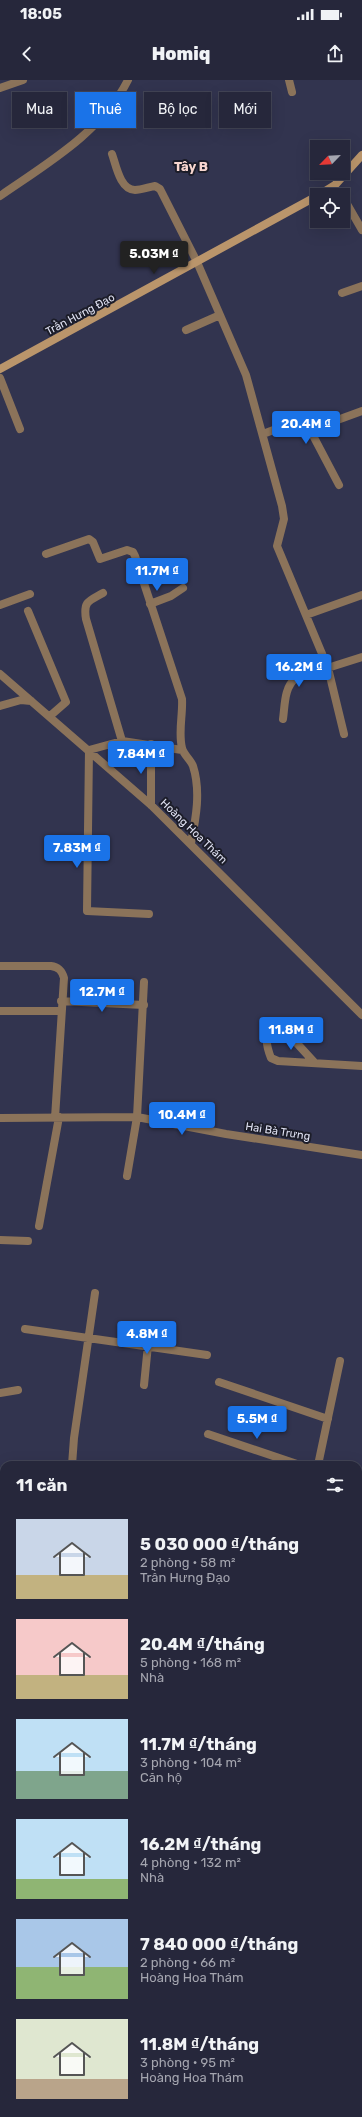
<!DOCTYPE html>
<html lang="vi">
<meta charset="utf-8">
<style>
:root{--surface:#26273b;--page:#2e2f42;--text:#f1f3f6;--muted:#a4a5af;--line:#424455;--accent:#1a73e8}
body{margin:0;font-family:Rubik,sans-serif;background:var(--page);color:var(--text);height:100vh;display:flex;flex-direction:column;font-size:15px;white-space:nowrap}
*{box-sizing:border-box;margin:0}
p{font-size:13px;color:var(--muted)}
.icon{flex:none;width:22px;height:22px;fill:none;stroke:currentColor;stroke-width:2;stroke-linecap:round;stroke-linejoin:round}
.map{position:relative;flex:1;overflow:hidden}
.panel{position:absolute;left:0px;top:1381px;width:362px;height:656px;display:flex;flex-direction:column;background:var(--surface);border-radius:12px 12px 0 0;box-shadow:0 4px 16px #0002,0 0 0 1px var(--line)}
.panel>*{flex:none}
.banner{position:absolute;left:12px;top:12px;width:338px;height:36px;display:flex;gap:8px}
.needle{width:26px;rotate:245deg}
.buttons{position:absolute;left:310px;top:60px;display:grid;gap:8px}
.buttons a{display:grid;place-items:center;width:40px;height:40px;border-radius:0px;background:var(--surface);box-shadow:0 4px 16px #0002,0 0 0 1px var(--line);font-size:20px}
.price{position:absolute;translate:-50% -34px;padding:0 9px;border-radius:4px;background:var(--accent);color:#fff;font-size:13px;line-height:26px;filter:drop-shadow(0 1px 2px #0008)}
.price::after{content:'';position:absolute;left:50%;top:24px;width:12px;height:9px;margin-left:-6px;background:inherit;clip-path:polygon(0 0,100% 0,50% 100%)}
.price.active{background:#222;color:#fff}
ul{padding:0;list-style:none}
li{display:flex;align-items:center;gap:12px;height:100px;padding:0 16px}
li span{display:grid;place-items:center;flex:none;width:112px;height:80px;border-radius:0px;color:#555}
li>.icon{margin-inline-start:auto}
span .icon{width:48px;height:48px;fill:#fffc;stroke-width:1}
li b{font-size:17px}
h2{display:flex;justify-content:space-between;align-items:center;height:48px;padding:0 16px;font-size:17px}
.pill{padding:0 14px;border-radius:0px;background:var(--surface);box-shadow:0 4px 16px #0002,0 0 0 1px var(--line);font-size:14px;line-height:36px}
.pill.active{background:var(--accent);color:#fff}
.status{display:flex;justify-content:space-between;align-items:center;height:28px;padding:0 20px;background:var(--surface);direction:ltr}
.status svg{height:11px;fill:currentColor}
header{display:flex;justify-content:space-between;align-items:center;height:52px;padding:0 16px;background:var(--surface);font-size:18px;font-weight:800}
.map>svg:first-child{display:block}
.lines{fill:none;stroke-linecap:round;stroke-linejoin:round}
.minor{stroke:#8b735a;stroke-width:8}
.tertiary{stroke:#8b735a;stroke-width:8}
.secondary{stroke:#ba956b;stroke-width:8}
.labels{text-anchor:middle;stroke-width:4;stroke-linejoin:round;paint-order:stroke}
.street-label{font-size:11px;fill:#e1e3f4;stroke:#1c1d29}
.quarter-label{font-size:13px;font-weight:bold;fill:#f8d6cf;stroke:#1c1d29}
</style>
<div class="status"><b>18:05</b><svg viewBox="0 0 49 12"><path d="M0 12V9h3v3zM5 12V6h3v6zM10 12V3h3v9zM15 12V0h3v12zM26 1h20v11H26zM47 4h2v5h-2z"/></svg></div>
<header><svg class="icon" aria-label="back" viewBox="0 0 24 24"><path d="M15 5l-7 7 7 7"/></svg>Homiq<svg class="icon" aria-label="share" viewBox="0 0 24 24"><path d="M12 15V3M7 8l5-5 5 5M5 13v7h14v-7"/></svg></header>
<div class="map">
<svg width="362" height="2037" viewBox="0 0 362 2037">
<rect width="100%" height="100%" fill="#32344f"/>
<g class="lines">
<path class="minor" d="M289,0L292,12
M0,8L23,0
M112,74C116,85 120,110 135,110C141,110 149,107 155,106L160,109L197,182L246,295L282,426L284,439L277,466L328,588L344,654
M343,117L362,150
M342,213L362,206
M186,250L220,235
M0,298L20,349
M310,350L362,331
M263,354L297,341L308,346L339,405
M46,474L89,459L93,462L100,479L127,470L133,472L135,476L182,619C183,635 178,652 182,668C183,674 191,680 193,686C201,711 196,738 191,763
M103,513C89,521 83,521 86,539L122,661
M150,524L171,516L183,508
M0,525L30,514
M28,531L66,622L50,636
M306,535L362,515
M0,594L151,725L362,935
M0,626L21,620L31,621
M283,639C285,625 284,607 296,598L362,577
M151,664V725
M149,834L87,831L89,670L122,661L182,670
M0,886H51C59,887 62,891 64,898L55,1038
M61,921L144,925
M0,931H60
M314,982L282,947L275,944C262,949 267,968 271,978L278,981L362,986
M0,1038L137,1037L226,1054L362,1075
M127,1096L137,1037L144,902
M39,1146L59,1037
M0,1160L28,1161
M25,1249L207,1275
M219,1302L328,1339
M144,1305L148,1265
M0,1313L18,1310
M208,1354L300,1385
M72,1385L74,1358L95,1213
M318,1385L340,1281
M358,1415H362
M0,1456L4,1455
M0,1510L4,1508
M358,1642L362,1643
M0,1812L4,1810
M358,1863L362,1866
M0,1868L4,1875
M0,1901L4,1899
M358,1962L362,1957
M0,1997L4,1995
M358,2017L362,2021
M217,2036L221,2033"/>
<path class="tertiary" d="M0,116C46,84 102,52 128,0"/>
<path class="secondary" d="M319,115L335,105L362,75
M0,289L317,116"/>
</g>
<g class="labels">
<g class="street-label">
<text transform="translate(80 234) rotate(-28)" y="4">Trần Hưng Đạo</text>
<text transform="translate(194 751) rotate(44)" y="4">Hoàng Hoa Thám</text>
<text transform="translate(278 1051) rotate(9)" y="4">Hai Bà Trưng</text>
</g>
<g class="quarter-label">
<text x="191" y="91">Tây B</text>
</g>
</g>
</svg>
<div class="buttons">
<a><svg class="needle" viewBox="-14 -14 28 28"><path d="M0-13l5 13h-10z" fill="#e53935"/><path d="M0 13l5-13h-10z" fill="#a4a5af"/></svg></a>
<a><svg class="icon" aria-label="locate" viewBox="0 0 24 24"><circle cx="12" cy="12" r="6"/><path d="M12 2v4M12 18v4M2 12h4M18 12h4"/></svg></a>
</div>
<b class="price active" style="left:154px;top:195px">5.03M ₫</b>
<b class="price" style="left:306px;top:365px">20.4M ₫</b>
<b class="price" style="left:157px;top:512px">11.7M ₫</b>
<b class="price" style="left:299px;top:608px">16.2M ₫</b>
<b class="price" style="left:141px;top:695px">7.84M ₫</b>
<b class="price" style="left:77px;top:789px">7.83M ₫</b>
<b class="price" style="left:102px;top:933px">12.7M ₫</b>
<b class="price" style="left:291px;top:971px">11.8M ₫</b>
<b class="price" style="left:182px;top:1056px">10.4M ₫</b>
<b class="price" style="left:147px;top:1275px">4.8M ₫</b>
<b class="price" style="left:257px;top:1360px">5.5M ₫</b>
<div class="banner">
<a class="pill">Mua</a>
<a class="pill active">Thuê</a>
<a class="pill">Bộ lọc</a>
<a class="pill">Mới</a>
</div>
<section class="panel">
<h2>11 căn<svg class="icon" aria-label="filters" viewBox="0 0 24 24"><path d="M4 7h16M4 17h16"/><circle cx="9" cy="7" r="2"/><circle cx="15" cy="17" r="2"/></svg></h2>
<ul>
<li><span style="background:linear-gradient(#c9d6e8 70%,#c2b280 0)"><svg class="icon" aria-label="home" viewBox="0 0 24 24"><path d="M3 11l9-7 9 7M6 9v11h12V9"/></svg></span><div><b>5 030 000 ₫/tháng</b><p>2 phòng · 58 m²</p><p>Trần Hưng Đạo</p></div></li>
<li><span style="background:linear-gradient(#f6c9c9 70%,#c2b280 0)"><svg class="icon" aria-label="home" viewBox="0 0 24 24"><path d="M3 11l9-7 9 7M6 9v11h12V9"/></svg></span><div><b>20.4M ₫/tháng</b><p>5 phòng · 168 m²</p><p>Nhà</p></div></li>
<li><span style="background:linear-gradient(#bfe0f5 65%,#7fa58c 0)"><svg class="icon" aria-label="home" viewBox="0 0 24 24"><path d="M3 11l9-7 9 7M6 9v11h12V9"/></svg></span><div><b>11.7M ₫/tháng</b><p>3 phòng · 104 m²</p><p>Căn hộ</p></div></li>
<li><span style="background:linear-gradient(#bfe0f5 75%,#8fb573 0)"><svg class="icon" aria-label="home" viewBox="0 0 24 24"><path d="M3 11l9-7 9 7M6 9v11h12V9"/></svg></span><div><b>16.2M ₫/tháng</b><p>4 phòng · 132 m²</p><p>Nhà</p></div></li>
<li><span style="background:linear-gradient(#a9c7e8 60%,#8fb573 0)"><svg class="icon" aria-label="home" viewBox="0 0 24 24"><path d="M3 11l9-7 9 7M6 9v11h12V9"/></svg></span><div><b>7 840 000 ₫/tháng</b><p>2 phòng · 66 m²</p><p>Hoàng Hoa Thám</p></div></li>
<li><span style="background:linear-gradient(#dfe7d0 75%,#b9a48a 0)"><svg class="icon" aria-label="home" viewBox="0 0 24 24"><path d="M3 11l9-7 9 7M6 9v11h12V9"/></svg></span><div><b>11.8M ₫/tháng</b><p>3 phòng · 95 m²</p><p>Hoàng Hoa Thám</p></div></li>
</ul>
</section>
</div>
